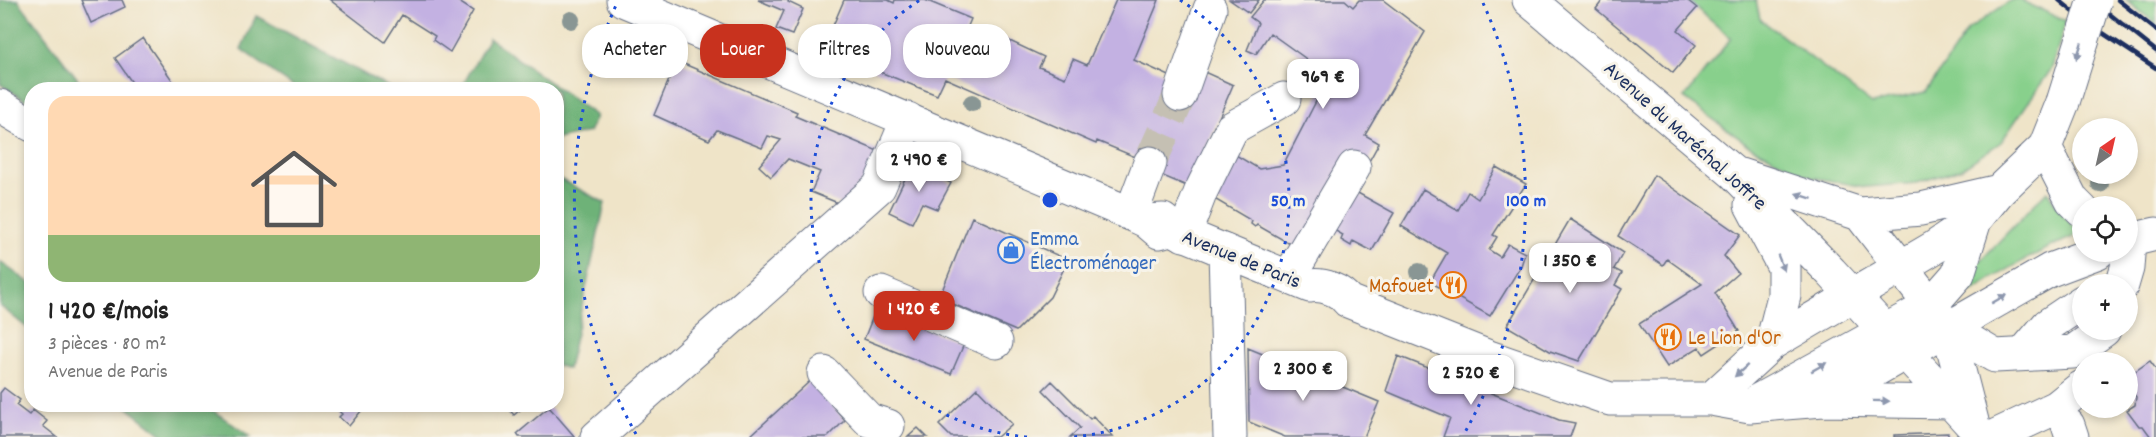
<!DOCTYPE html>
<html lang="fr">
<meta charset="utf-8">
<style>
:root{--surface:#fff;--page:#f2f2f2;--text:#222;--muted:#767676;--accent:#c8321e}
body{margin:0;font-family:Dekko,sans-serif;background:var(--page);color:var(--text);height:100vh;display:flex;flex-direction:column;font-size:22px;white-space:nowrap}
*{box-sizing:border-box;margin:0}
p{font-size:20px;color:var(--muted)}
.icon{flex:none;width:33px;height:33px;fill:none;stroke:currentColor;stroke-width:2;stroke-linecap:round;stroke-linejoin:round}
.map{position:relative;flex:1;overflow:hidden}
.drawer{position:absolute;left:24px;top:82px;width:540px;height:330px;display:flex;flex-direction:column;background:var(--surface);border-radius:24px;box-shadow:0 3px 9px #0003}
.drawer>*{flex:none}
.guide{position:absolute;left:582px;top:24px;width:570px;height:54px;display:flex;gap:12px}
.needle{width:39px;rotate:34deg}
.buttons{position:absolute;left:2072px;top:118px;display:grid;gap:12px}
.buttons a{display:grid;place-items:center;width:66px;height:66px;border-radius:50%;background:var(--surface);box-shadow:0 3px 9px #0003;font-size:30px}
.price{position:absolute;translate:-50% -51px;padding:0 14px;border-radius:12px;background:#fff;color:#222;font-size:20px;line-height:39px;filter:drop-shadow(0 2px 3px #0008)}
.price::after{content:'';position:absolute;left:50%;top:36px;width:18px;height:14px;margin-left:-9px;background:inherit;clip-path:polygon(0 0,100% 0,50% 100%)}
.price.on{background:var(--accent);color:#fff}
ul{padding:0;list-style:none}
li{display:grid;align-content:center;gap:12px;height:318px;padding:0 24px}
li span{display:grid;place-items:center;height:186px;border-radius:18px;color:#555}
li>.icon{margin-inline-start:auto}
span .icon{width:108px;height:108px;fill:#fffc;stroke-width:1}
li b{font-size:26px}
.chip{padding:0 21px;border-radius:24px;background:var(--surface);box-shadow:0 3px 9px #0003;font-size:21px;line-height:54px}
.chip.on{background:var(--accent);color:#fff}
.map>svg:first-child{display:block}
.green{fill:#88d08c;stroke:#528075;stroke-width:1.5}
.forest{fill:#6eb278;stroke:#44706b;stroke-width:1.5}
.building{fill:#c3b1e2}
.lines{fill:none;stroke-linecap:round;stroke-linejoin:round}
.minor-tunnel{stroke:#c5c0b3;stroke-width:33;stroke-dasharray:33 16;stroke-linecap:butt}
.minor-casing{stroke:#656e83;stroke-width:35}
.major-casing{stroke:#656e83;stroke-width:35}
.minor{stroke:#fff;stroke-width:33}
.major{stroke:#fff;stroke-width:33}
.rail{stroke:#1b2f5e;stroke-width:4.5}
.major-bridge-casing{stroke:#656e83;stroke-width:35;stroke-linecap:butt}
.major-bridge{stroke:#fff;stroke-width:33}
.tree{fill:#899694}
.oneway{fill:#8d97ae}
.ring{fill:none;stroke:#1d4ed8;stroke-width:3;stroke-dasharray:3 6}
.labels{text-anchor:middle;stroke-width:6;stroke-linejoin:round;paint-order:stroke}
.street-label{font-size:21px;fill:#1b2f5e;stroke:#f7f3e8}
.shop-label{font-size:21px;fill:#366cbe;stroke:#f7f3e8;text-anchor:start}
.food-label{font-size:21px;fill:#c56008;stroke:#f7f3e8;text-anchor:end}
.centre{fill:#1d4ed8;stroke:#f7f3e8;stroke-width:3}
.ring-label{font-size:18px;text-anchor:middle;font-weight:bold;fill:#1d4ed8;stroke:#f7f3e8;stroke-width:6;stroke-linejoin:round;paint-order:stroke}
</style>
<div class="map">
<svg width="2156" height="437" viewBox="0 0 2156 437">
<rect width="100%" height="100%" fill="#f7f3e8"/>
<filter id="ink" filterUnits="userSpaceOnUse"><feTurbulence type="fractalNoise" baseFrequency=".0167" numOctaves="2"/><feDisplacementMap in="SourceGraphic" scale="12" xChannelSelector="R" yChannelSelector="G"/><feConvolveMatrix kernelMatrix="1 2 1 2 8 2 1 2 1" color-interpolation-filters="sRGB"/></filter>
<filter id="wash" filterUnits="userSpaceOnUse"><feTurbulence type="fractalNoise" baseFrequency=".008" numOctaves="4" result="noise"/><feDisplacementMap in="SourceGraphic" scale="24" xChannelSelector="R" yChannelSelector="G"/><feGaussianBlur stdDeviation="1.35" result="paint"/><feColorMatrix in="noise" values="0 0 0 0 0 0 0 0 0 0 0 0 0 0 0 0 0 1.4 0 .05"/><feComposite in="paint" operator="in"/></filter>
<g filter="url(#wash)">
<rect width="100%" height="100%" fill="#efe4c8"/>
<path class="green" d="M1687,0H1756L1760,19L1872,104L1926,92L1968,30L2011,0H2020L2066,21L2052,68L2001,142L1961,169L1917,183L1866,187L1810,177L1750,146L1684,98L1731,38Z
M2126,0H2156V24Z
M2047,191L2064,217L2082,233C2043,249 2006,269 1971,292L1965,285L1968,274Z"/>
<path class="forest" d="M0,0H18L86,90H32L31,104L0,84Z
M256,16L394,90H298L241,49Z
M489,38L596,116L589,132L557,139L556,90H460Z
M556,177L605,203L568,369L557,365Z
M0,262L31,284V331L0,306Z
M124,405H205L251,437H165Z"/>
<g id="blocks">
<path class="building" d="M81,0H122L125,7L91,23Z
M330,0H460L459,2L473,11L450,52L433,40L435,36L402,15L385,42Z
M758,0H789L788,2L803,9L792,35L776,29L784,11Z
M844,0H888L894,3L895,0H925L971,19L962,40L991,53L999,36L1044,57L1039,67L1065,78L1073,59L1087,65L1116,0H1159L1134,60L1178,80L1200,70L1233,85L1189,187L1156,173L1150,163L1097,141L1096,144L945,78L937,95L823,49Z
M1230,0H1259L1249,13Z
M1264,0H1345L1353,7L1359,0H1383L1425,32L1365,135L1379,143L1363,172L1299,249L1257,225L1255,227L1251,224L1252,221L1211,197L1231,152L1259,169L1283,165L1325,84L1305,58L1270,33L1256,54L1247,50L1258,23L1250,17Z
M1603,0H1687L1697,8L1678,30L1696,45L1673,73L1596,9Z
M143,38L179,90H137L115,58Z
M677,61L797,112L795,116L885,154L843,205L811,192L820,172L788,159L771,177L759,166L781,140L768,136L762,148L717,130L709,140L654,115Z
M912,164L951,183L937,209L922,203L912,223L889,212Z
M1496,167L1526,184L1493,235L1497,237L1489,250L1500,257L1508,244L1525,253L1521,266L1490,316L1430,282L1447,253L1401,226L1423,189L1458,210L1468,192L1478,199Z
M1654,175L1740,235L1724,256L1738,273L1715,293L1739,331L1704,354L1699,347L1667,367L1639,324L1702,284L1667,259L1663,265L1618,236Z
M1347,187L1394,213L1372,251L1353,241L1351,246L1341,240L1343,235L1325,225Z
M972,217L1068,260L1050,297L1016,331L939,298Z
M1570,219L1623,253L1614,269L1622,273L1615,285L1622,289L1579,361L1550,351L1507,326Z
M876,309L964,344L951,374L864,339Z
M2082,318V330L2072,338L2066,330Z
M1248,348L1379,402L1364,437H1285L1249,422Z
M1398,356L1559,420L1575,423L1570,437H1443L1450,418L1386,391Z
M2150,361L2156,369V437H2151L2143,426H2139L2127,410L2135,405L2136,397L2127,384V377Z
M810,381L845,420L828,437H749Z
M1052,381L1090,419L1093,416L1113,437H1070L1080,428L1043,390Z
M4,388L20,400L16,405L29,415L33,410L47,421L43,426L57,437H0V393Z
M977,388L1012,424L997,437H951L939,425Z
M332,405H366L349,426L339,417L342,414Z
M505,405H526L514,415Z
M549,407L575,437H519L517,434Z
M918,428L927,437H908Z
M1948,433V437H1894V435Z"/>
</g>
</g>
<g filter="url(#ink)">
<use href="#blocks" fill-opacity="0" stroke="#656e83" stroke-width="1.5"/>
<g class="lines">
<path class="minor-tunnel" d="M1150,163L1180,95"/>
<defs>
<path id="minor" d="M1180,95L1210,9
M0,106L32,125
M1131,214L1150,163
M1184,235L1201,191L1232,128L1284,99
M1225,251L1230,437
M1289,277L1354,167
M2122,285L2127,268L2129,241
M881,293L996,342
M1948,328L1995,356L2073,352L2104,330
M2024,353L2048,325L2082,302
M824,373L869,420L888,426
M2068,425L2072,437
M597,437L879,187L908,119
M1993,437L2057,407L2082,387"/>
<path id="major" d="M623,0L1131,214L1146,221L1159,232L1163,231
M1529,0L1735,174L1831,272L1951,402L1973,426L1979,437
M2045,147L2072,200L2082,210
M1740,175L1860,214L1921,209L1999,191
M1751,205L1784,267V296L1772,343
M1860,214L1948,328L1972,421
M1146,221L1163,220L1174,230L1310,286C1323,284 1340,290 1348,301L1489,357L1610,399H1711L1750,406L1823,400L2050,270L2098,252
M2127,241L2156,234
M1711,399L1772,343L1935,247L1975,220L1999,191L2045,147L2063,102
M1759,400L1930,306L1958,274L1975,220
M1823,400L1951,402"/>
</defs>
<use href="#minor" class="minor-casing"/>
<use href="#major" class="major-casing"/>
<use href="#minor" class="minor"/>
<use href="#major" class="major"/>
<path class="rail" d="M2059,0L2086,22L2156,68
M2092,0L2156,51
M2118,0L2156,30"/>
<defs>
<path id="major-bridge" d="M2063,102L2095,0"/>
</defs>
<use href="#major-bridge" class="major-bridge-casing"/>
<use href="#major-bridge" class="major-bridge"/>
</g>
<g class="tree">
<circle cx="571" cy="20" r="9"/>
<circle cx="606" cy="36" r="9"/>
<circle cx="640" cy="51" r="9"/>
<circle cx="668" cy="63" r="9"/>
<circle cx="972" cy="103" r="9"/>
<circle cx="2100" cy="184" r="9"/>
<circle cx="1419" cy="272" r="9"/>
</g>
<defs><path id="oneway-solid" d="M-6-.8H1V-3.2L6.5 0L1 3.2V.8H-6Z" transform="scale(1.5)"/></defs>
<g class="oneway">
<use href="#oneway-solid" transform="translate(2079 51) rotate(108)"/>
<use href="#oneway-solid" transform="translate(1804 196) rotate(-162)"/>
<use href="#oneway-solid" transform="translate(1781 263) rotate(68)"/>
<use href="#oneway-solid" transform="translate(1999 299) rotate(-30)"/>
<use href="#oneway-solid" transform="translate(1819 367) rotate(-29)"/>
<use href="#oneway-solid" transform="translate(1741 371) rotate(138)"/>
<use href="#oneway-solid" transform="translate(1881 401) rotate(1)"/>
</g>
</g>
<g class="ring">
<path d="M1027 437A238 238 0 0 1 920 0M1180 0A238 238 0 0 1 1073 437"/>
<path d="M636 434A476 476 0 0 1 617 3M1483 3A476 476 0 0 1 1464 434"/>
</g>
<defs>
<symbol id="shop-ring" viewBox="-11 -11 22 22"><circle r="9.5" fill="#f7f3e8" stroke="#3f7fe0" stroke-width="1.5"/><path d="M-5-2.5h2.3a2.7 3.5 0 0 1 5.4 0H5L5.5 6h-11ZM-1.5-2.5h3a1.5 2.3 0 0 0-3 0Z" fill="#3f7fe0"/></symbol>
<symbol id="restaurant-ring" viewBox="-11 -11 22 22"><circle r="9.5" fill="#f7f3e8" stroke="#e8710a" stroke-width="1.5"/><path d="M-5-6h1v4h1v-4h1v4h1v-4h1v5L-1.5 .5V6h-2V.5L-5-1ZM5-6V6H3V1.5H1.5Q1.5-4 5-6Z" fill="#e8710a"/></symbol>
</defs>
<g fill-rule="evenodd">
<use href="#shop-ring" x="996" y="235" width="30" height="30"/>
<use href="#restaurant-ring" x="1438" y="270" width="30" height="30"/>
<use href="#restaurant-ring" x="1653" y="322" width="30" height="30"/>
</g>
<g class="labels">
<g class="street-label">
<text transform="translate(1686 135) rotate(42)" y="7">Avenue du Maréchal Joffre</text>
<text transform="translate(1242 258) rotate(22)" y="7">Avenue de Paris</text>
</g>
<g class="shop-label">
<text x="1030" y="245">Emma<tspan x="1030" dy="24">Électroménager</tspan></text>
</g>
<g class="food-label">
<text x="1434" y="292">Mafouet</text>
<text x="1688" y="344" text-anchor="start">Le Lion d'Or</text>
</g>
</g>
<circle cx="1050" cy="200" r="9" class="centre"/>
<g class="ring-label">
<text x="1288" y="206">50 m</text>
<text x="1526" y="206">100 m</text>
</g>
</svg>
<div class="buttons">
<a><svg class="needle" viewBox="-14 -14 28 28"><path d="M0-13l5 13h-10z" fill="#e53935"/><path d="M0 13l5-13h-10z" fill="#767676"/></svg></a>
<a><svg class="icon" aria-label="locate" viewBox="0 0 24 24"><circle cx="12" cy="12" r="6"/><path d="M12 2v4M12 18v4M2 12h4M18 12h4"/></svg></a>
<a>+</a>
<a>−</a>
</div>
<b class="price" style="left:1323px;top:110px">969 €</b>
<b class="price" style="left:919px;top:193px">2 490 €</b>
<b class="price" style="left:1570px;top:294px">1 350 €</b>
<b class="price on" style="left:914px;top:342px">1 420 €</b>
<b class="price" style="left:1303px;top:402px">2 300 €</b>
<b class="price" style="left:1471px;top:406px">2 520 €</b>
<div class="guide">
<a class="chip">Acheter</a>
<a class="chip on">Louer</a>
<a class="chip">Filtres</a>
<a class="chip">Nouveau</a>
</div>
<section class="drawer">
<ul>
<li><span style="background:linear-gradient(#ffd9b3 75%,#8fb573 0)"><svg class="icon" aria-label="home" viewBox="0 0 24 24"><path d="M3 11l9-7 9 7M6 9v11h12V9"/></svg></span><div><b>1 420 €/mois</b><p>3 pièces · 80 m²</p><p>Avenue de Paris</p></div></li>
</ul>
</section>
</div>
